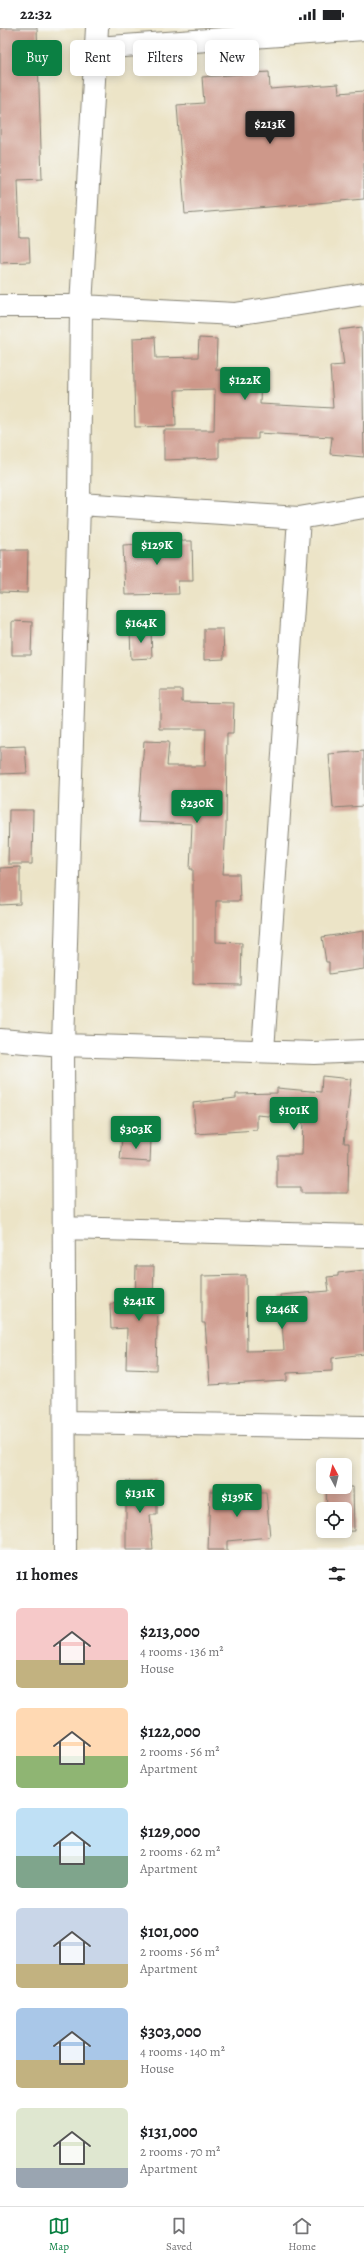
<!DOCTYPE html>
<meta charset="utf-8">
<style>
:root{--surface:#fff;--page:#f6f6f6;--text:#202124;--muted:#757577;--line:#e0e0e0;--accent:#0b8043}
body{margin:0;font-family:Alegreya,serif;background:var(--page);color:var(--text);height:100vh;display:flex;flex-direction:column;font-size:15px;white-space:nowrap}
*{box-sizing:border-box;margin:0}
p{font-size:13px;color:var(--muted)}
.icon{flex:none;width:22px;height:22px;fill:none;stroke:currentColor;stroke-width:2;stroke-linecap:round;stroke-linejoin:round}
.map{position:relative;height:1522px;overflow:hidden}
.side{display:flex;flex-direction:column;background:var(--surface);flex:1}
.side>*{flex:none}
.banner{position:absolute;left:12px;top:12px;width:340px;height:36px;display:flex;gap:8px}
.needle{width:26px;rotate:353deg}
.fabs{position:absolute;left:316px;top:1430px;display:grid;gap:8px}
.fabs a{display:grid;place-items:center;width:36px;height:36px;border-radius:6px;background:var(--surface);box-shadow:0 2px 10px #0003;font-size:20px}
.price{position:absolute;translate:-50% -34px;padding:0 9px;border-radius:4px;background:var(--accent);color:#fff;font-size:13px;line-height:26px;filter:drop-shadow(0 1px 2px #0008)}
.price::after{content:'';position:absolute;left:50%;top:24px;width:12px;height:9px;margin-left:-6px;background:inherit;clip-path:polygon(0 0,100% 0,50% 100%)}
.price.on{background:#222;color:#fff}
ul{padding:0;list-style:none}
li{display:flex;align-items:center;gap:12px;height:100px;padding:0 16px}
li span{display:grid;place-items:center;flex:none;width:112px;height:80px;border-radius:6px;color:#555}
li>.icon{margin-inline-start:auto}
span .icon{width:48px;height:48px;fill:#fffc;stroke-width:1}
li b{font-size:17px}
h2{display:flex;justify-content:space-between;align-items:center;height:48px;padding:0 16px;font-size:17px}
.tag{padding:0 14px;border-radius:6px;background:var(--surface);box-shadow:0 2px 10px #0003;font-size:14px;line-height:36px}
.tag.on{background:var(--accent);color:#fff}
.status{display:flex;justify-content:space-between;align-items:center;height:28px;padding:0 20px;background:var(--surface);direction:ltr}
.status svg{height:11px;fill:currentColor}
.dock{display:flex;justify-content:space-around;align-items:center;height:56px;border-top:1px solid var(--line);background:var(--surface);font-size:11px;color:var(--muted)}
.dock a{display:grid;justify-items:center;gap:2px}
.dock .on{color:var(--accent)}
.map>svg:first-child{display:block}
.building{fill:#ce988a}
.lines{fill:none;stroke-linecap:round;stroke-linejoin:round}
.minor-casing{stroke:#848072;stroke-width:24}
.minor{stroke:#fff;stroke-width:22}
</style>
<div class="status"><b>22:32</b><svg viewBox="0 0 49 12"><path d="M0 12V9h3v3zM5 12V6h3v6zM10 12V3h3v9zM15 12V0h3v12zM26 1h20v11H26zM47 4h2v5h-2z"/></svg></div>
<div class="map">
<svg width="364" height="1522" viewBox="0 0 364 1522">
<rect width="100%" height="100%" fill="#f6f6f2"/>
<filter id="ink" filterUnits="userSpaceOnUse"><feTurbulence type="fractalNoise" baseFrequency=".025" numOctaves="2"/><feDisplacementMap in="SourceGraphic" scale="8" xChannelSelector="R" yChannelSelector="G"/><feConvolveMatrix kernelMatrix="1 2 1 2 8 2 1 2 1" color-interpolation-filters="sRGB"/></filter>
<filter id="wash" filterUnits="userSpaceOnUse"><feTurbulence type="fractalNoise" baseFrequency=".012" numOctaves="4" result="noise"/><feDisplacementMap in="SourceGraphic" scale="16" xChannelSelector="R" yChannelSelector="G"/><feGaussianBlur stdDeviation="0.9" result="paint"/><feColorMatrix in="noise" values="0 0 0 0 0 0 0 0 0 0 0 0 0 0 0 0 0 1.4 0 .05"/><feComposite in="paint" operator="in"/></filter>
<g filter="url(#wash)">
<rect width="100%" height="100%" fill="#ece4c7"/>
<g id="blocks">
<path class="building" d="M0,0H37L42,151L18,152L20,210H29L30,234L0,235Z
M269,44L270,61L338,56L339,65L364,63V171L185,186L177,77L204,75L202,49Z
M362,299L364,429L330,426L332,409L258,405V411H219V430L164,432V402H214L215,361L175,362L176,398L135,399L133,310L155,309L156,330L198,329L199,310L217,311L216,342L261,343L260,376L333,380L330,338L344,337L339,302Z
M170,505V513H192L193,553H178L179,566L125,567L123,517L145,516V506Z
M0,522H28L27,565L0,564Z
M12,593L32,594L31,627H12Z
M204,601H223L224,631L204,632Z
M130,602H151L152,630L131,631Z
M160,662H182V674L234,675L233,706H227L226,800L223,846H239L240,873H216V914L242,915L241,957L193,956V841H190L192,796L138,794L144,713L169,714L167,738H205L206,701H160Z
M25,718L27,745L0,746V719Z
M364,723V778L333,780L329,726Z
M9,782H33L32,836H8Z
M20,839V876L0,877V840Z
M364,903V941L329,946V934H326L322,909Z
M322,1048L351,1051L344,1115H349L348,1165H301V1159H277V1127H302L303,1091L257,1087V1102L196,1106L193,1075L236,1070V1066L277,1065V1060L321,1064Z
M122,1109L151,1111L150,1134L120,1132Z
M136,1238H154L153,1273H157L158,1298L157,1299L156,1342L126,1341L127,1300L111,1301L110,1276L135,1274Z
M364,1242V1326L332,1330V1343L287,1345V1353L210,1357L205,1295H202V1248L246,1247L247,1323L284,1322L280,1267L329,1263L327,1249L338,1248V1245Z
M126,1453H157V1487H150L153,1522H126Z
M326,1459H353L354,1503L327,1504L345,1503V1481H327Z
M210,1463L266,1464L270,1509L227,1513V1522H208Z"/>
</g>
</g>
<g filter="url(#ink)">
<use href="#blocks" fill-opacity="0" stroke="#848072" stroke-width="1"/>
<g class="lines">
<defs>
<path id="minor" d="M96,20L364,1
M0,278H81L235,286L364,266
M79,476L299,490L364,479
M0,1012L63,1017L315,1025L364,1023
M263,1023L299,490
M64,1200L364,1208
M66,1394L364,1399
M65,1522L63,1017L79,476L81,278L97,0"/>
</defs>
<use href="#minor" class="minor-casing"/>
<use href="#minor" class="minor"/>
</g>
</g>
</svg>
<div class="fabs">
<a><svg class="needle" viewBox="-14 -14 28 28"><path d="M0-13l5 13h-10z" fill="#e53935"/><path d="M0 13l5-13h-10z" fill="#757577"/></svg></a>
<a><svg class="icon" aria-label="locate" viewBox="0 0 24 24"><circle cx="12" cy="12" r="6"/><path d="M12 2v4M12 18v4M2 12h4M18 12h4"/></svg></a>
</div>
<b class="price on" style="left:270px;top:117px">$213K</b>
<b class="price" style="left:245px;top:373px">$122K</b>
<b class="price" style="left:157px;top:538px">$129K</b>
<b class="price" style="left:141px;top:616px">$164K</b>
<b class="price" style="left:197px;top:796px">$230K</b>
<b class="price" style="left:294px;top:1103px">$101K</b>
<b class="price" style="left:136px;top:1122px">$303K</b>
<b class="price" style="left:139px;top:1294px">$241K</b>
<b class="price" style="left:282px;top:1302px">$246K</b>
<b class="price" style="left:140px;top:1486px">$131K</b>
<b class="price" style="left:237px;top:1490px">$139K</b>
<div class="banner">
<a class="tag on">Buy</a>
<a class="tag">Rent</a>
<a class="tag">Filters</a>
<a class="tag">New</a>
</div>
</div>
<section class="side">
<h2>11 homes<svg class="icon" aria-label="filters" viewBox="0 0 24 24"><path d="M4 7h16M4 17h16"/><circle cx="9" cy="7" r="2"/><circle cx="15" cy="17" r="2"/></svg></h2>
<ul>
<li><span style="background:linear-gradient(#f6c9c9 65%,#c2b280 0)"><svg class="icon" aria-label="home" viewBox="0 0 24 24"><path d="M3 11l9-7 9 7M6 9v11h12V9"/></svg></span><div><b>$213,000</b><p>4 rooms · 136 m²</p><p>House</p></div></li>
<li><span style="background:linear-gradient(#ffd9b3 60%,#8fb573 0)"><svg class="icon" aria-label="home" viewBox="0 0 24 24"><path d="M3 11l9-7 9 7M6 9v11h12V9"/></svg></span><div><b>$122,000</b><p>2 rooms · 56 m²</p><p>Apartment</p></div></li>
<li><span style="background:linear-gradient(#bfe0f5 60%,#7fa58c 0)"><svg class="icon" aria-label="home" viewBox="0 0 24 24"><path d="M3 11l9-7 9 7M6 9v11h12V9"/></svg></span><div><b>$129,000</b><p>2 rooms · 62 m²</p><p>Apartment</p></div></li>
<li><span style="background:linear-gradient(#c9d6e8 70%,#c2b280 0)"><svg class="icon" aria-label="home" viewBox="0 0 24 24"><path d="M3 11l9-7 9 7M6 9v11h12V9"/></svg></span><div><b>$101,000</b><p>2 rooms · 56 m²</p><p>Apartment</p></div></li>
<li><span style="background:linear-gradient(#a9c7e8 65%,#c2b280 0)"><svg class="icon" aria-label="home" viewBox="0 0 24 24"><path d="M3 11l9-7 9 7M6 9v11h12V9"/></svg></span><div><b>$303,000</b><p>4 rooms · 140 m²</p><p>House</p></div></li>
<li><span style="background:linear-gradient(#dfe7d0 75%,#9aa5b1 0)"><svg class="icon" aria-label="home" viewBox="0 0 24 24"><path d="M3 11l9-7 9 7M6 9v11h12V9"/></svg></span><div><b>$131,000</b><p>2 rooms · 70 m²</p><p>Apartment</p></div></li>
</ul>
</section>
<nav class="dock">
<a class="on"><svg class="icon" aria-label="map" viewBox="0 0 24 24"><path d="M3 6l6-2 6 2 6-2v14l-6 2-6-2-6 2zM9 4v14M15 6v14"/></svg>Map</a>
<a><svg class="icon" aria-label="saved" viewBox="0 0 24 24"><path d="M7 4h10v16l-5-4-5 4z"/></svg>Saved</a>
<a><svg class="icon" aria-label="home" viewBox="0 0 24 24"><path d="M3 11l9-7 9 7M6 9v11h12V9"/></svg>Home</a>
</nav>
